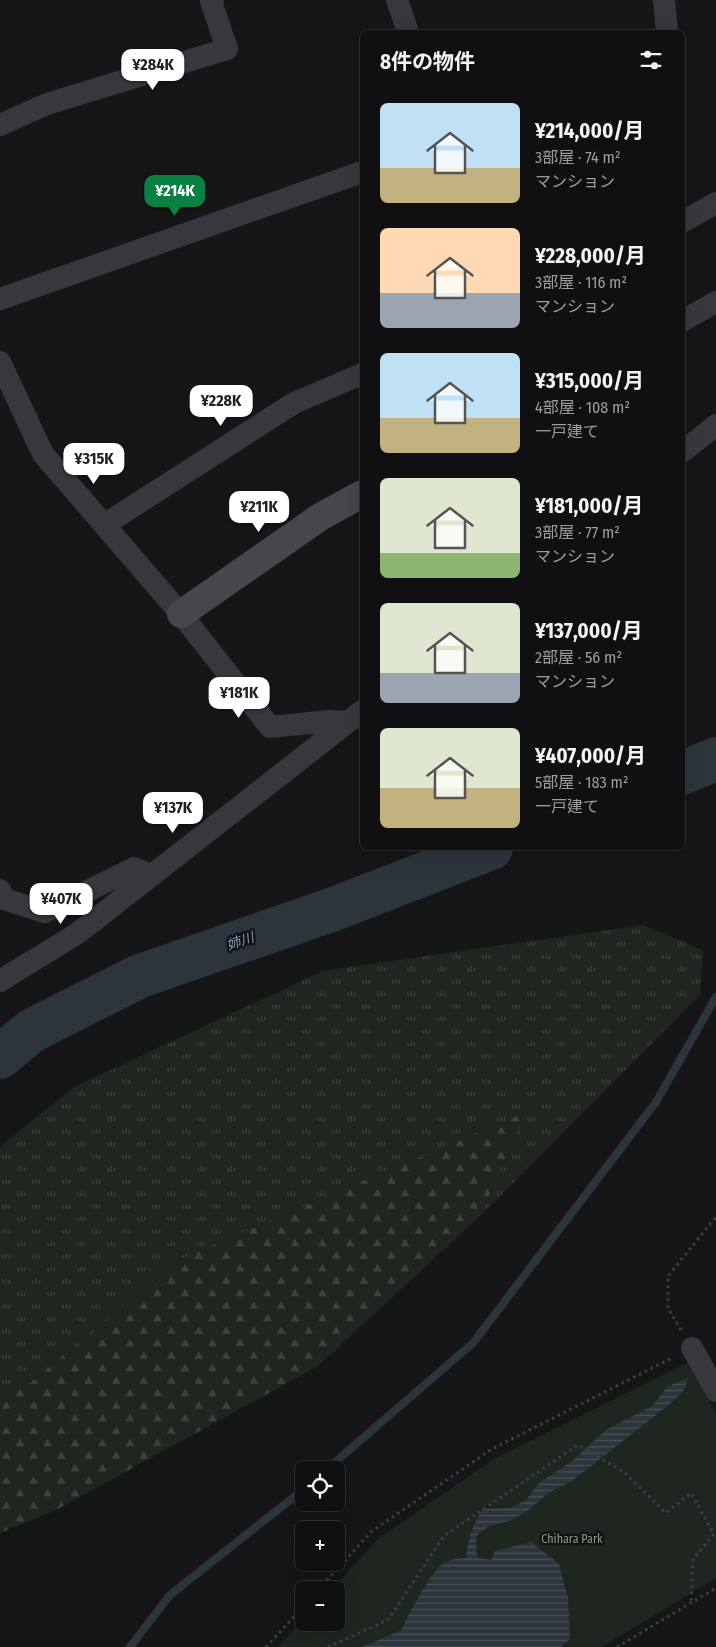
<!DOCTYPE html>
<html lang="ja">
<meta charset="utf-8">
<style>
:root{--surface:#101012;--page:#1e1e20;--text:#f1f3f6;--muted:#9c9d9f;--line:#303032;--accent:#0b8043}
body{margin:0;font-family:"Fira Sans Condensed","Noto Sans JP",sans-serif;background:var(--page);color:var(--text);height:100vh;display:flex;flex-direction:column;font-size:19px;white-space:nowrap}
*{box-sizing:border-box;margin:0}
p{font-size:16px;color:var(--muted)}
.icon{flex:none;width:28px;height:28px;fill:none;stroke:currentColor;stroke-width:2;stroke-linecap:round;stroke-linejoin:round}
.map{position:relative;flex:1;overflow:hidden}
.drawer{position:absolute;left:360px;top:30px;width:325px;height:820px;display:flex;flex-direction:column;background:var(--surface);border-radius:8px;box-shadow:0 5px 20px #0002,0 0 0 1px var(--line)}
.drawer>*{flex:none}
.tools{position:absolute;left:295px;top:1461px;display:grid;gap:10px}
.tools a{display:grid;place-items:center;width:50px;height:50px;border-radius:8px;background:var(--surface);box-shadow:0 5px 20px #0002,0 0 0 1px var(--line);font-size:25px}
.price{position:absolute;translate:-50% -42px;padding:0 11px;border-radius:10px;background:#fff;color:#222;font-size:16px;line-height:32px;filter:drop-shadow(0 1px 2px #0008)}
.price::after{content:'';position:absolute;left:50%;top:30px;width:15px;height:11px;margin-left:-8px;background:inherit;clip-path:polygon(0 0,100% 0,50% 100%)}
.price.active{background:var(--accent);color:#fff}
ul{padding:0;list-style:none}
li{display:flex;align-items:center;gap:15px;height:125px;padding:0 20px}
li span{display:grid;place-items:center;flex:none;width:140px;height:100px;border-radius:8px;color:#555}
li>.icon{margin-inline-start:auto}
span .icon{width:60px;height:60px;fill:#fffc;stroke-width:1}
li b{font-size:21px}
h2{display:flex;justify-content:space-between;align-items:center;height:60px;padding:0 20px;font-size:21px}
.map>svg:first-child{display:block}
.grass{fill:url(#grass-tufts)}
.forest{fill:url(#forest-firs)}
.green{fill:#1e261f}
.water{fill:url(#water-rules)}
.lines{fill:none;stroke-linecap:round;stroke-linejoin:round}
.stream{stroke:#2c353c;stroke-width:8}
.river{stroke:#2c353c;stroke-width:44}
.path{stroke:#3d3f44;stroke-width:3;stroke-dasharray:2.5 4;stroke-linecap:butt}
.street{stroke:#37383d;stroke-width:22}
.secondary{stroke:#45474d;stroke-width:28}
.labels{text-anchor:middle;stroke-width:4.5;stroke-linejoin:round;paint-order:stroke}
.park-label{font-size:12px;fill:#7fa381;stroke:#111113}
.water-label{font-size:14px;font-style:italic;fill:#7f9bb3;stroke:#111113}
</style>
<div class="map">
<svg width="716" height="1647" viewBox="0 0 716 1647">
<defs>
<pattern id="grass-tufts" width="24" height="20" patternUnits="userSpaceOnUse" patternTransform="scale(1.25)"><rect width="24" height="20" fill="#1e261f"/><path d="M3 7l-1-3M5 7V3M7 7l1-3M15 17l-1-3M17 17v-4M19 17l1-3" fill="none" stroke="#3c433d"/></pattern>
<pattern id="forest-firs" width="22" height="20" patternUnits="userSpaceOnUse" patternTransform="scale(1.25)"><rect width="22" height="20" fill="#1e261f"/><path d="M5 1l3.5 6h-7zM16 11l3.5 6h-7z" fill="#3c433d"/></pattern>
<pattern id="water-rules" width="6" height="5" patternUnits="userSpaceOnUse" patternTransform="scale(1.25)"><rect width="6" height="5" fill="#2c353c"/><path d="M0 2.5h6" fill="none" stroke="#485056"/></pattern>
</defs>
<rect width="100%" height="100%" fill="#161618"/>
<path class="grass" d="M643,925L703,950L700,995L481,1215L523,1113L27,1386L0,1399V1147L74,1087L323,971Z"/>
<path class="forest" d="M524,1113L481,1215L318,1366L56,1510L0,1533V1399L27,1386L176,1261Z"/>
<path class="green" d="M687,1363L716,1413V1578L602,1647H278L304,1619V1622H336V1590H331L378,1539L494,1459Z"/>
<path class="water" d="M688,1378L685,1388L676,1399L572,1481L548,1493L529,1510L509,1521L489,1526L476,1536L477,1558L491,1560L495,1551L531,1542L559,1564L568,1598L570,1639L561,1647H362L402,1630C406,1617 431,1574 440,1566C447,1560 458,1558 466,1558C468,1539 472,1525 483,1509L510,1508L525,1501L539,1483L571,1462L606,1430L652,1406L667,1387Z"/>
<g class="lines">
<path class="stream" d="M326,1470L473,1343L656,1102L716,997
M130,1647L170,1595L304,1489"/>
<path class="river" d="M682,773L716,759
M0,1057L31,1031L140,976L334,909L491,848"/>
<path class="path" d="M681,1330L668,1308V1276L716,1217
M318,1590L372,1531L492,1449L672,1358
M266,1647L304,1606
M328,1647L388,1620L444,1536L578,1445L624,1472L666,1513L691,1493L714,1534L693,1559L691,1603
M617,1647L716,1588"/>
<path class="street" d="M397,0L408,32
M664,0L667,32
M0,125L47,104L227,49L211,1L213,0
M682,222L716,203
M0,299L362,172
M682,321L716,302
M0,362L43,454L181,614L270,727L329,721L347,722
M682,452L716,425
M104,525L294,403L362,374
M0,890L4,899L45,912L134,868L151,875
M0,981L78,933L362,711
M692,1348L716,1391"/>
<path class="secondary" d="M181,614L320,517L362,494"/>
</g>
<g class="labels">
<g class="park-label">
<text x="572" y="1543">Chihara Park</text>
</g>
<g class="water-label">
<text transform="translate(240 941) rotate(-19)" y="5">姉川</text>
</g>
</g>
</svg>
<div class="tools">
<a><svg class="icon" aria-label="locate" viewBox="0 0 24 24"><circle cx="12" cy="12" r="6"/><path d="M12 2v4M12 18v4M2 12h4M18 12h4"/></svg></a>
<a>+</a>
<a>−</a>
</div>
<b class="price" style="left:153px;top:91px">¥284K</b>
<b class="price active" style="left:175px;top:217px">¥214K</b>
<b class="price" style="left:221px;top:427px">¥228K</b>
<b class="price" style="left:94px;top:485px">¥315K</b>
<b class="price" style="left:259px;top:533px">¥211K</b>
<b class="price" style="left:239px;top:719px">¥181K</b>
<b class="price" style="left:173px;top:834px">¥137K</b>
<b class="price" style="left:61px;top:925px">¥407K</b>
<section class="drawer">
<h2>8件の物件<svg class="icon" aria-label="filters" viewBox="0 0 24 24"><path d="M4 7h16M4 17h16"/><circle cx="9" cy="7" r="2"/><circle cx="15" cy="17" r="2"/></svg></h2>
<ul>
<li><span style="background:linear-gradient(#bfe0f5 65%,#c2b280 0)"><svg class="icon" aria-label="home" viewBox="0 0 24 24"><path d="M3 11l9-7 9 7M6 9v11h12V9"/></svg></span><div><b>¥214,000/月</b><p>3部屋 · 74 m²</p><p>マンション</p></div></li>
<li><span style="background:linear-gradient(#ffd9b3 65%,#9aa5b1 0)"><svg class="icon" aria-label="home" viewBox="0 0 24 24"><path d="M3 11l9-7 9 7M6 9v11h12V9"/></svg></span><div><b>¥228,000/月</b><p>3部屋 · 116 m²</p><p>マンション</p></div></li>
<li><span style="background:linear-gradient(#bfe0f5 65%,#c2b280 0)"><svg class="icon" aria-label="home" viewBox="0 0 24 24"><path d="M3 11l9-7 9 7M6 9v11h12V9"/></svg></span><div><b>¥315,000/月</b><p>4部屋 · 108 m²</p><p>一戸建て</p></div></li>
<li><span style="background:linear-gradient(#dfe7d0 75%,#8fb573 0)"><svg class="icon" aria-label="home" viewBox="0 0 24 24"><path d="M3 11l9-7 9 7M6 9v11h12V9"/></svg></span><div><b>¥181,000/月</b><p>3部屋 · 77 m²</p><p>マンション</p></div></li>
<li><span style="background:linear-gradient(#dfe7d0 70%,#9aa5b1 0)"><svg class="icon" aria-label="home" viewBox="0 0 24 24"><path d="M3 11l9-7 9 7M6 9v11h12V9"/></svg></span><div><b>¥137,000/月</b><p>2部屋 · 56 m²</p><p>マンション</p></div></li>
<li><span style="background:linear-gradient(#dfe7d0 60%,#c2b280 0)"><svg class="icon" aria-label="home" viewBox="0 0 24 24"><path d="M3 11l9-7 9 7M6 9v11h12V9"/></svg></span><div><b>¥407,000/月</b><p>5部屋 · 183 m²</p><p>一戸建て</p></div></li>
</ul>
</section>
</div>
